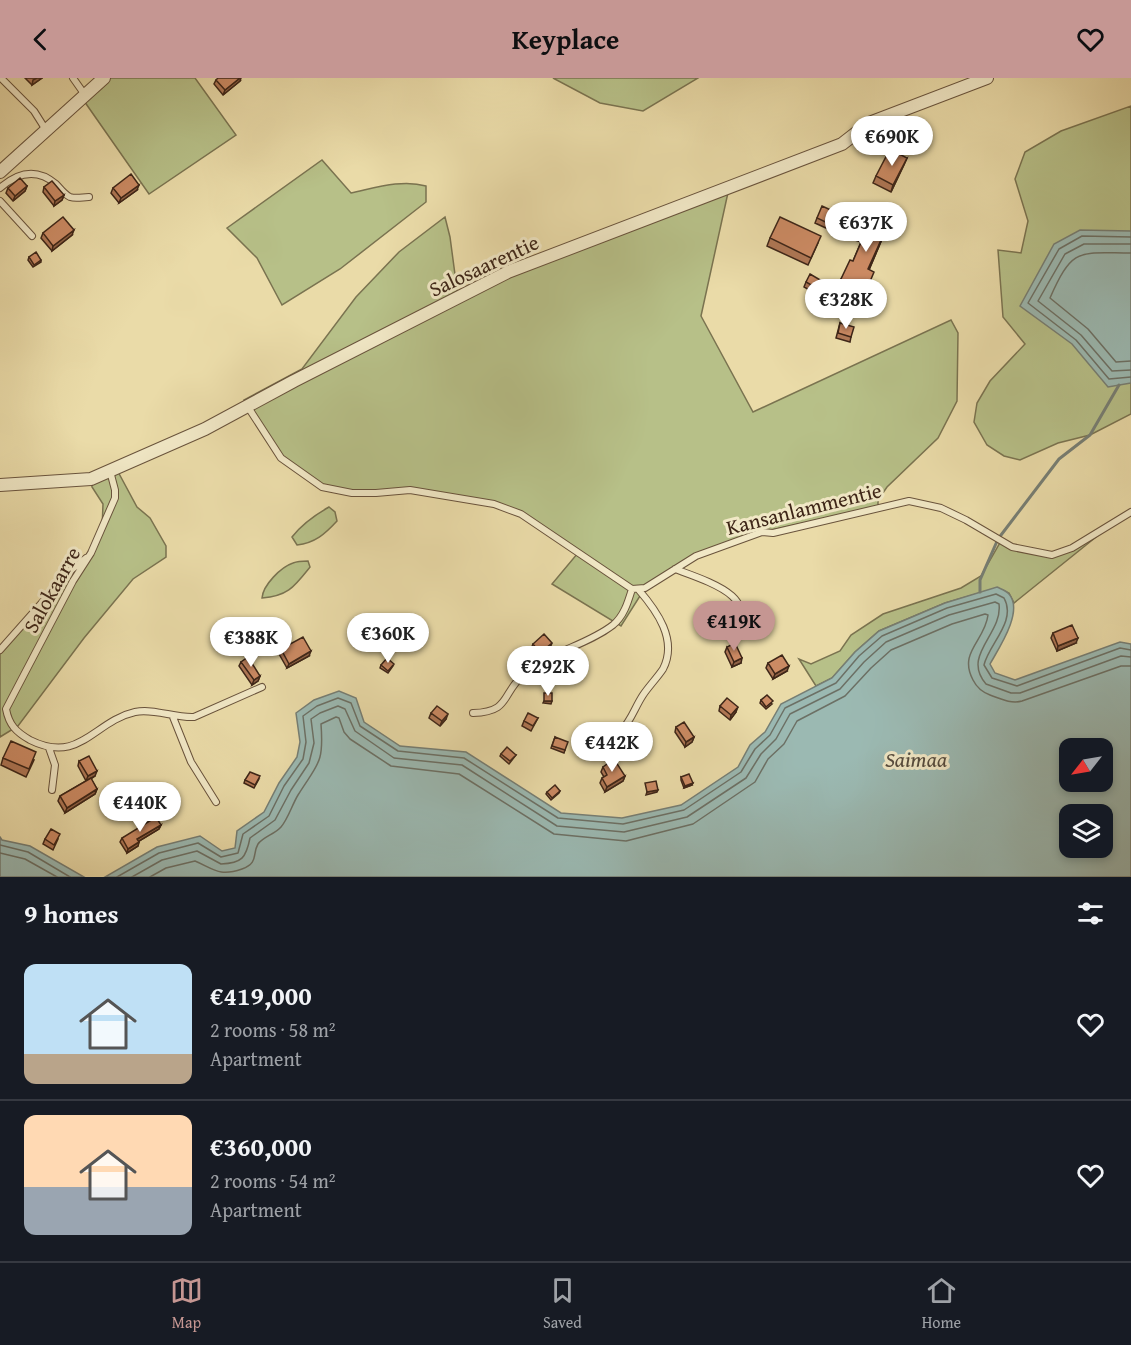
<!DOCTYPE html>
<meta charset="utf-8">
<style>
:root{--surface:#171b24;--page:#20242c;--text:#f1f3f6;--muted:#9ea1a6;--line:#363941;--accent:#c59692}
body{margin:0;font-family:"Gentium Book Plus",serif;background:var(--page);color:var(--text);height:100vh;display:flex;flex-direction:column;font-size:22px;white-space:nowrap}
*{box-sizing:border-box;margin:0}
p{font-size:20px;color:var(--muted)}
.icon{flex:none;width:33px;height:33px;fill:none;stroke:currentColor;stroke-width:2;stroke-linecap:round;stroke-linejoin:round}
.map{position:relative;height:799px;overflow:hidden}
.panel{display:flex;flex-direction:column;background:var(--surface);flex:1}
.panel>*{flex:none}
.needle{width:39px;rotate:239deg}
.fabs{position:absolute;left:1059px;top:660px;display:grid;gap:12px}
.fabs a{display:grid;place-items:center;width:54px;height:54px;border-radius:12px;background:var(--surface);box-shadow:0 3px 9px #0003;font-size:30px}
.price{position:absolute;translate:-50% -51px;padding:0 14px;border-radius:21px;background:#fff;color:#222;font-size:20px;line-height:39px;filter:drop-shadow(0 2px 3px #0008)}
.price::after{content:'';position:absolute;left:50%;top:36px;width:18px;height:14px;margin-left:-9px;background:inherit;clip-path:polygon(0 0,100% 0,50% 100%)}
.price.current{background:var(--accent);color:#111}
ul{padding:0;list-style:none}
li{display:flex;align-items:center;gap:18px;height:150px;padding:0 24px}
li+li{border-top:2px solid var(--line)}
li span{display:grid;place-items:center;flex:none;width:168px;height:120px;border-radius:12px;color:#555}
li>.icon{margin-inline-start:auto}
span .icon{width:72px;height:72px;fill:#fffc;stroke-width:1}
li b{font-size:26px}
h2{display:flex;justify-content:space-between;align-items:center;height:72px;padding:0 24px;font-size:26px}
header{display:flex;justify-content:space-between;align-items:center;height:78px;padding:0 24px;background:var(--accent);color:#111;font-size:27px;font-weight:700}
.menu{display:flex;justify-content:space-around;align-items:center;height:84px;border-top:2px solid var(--line);background:var(--surface);font-size:16px;color:var(--muted)}
.menu a{display:grid;justify-items:center;gap:3px}
.menu .current{color:var(--accent)}
.map>svg:first-child{display:block}
.green{fill:#b7c088;stroke:#7a7350;stroke-width:1.5}
.water{fill:#9bb9b2;stroke:#767e74;stroke-width:1.5;fill-rule:evenodd}
.lines{fill:none;stroke-linecap:round;stroke-linejoin:round}
.shore{stroke:#6c7065;stroke-width:1.5}
.stream{stroke:#767e74;stroke-width:3}
.service-casing{stroke:#69533c;stroke-width:8}
.minor-casing{stroke:#69533c;stroke-width:14}
.service{stroke:#f1e8c6;stroke-width:6}
.minor{stroke:#f1e8c6;stroke-width:12}
.wall{fill:#af7755;stroke:#3e2618;stroke-width:1.5}
.shaded-wall{fill:#8e6145;stroke:#3e2618;stroke-width:1.5}
.building{fill:#cb8a63;stroke:#3e2618;stroke-width:1.5}
.labels{text-anchor:middle;stroke-width:6;stroke-linejoin:round;paint-order:stroke}
.street-label{font-size:21px;fill:#3e2618;stroke:#f1e8c6}
.water-label{font-size:22px;font-style:italic;fill:#554b3e;stroke:#f1e8c6}
</style>
<header><svg class="icon" aria-label="back" viewBox="0 0 24 24"><path d="M15 5l-7 7 7 7"/></svg>Keyplace<svg class="icon" aria-label="heart" viewBox="0 0 24 24"><path d="M12 20l-8-8c-3-5 5-10 8-4 3-6 11-1 8 4z"/></svg></header>
<div class="map">
<svg width="1131" height="799" viewBox="0 0 1131 799">
<rect width="100%" height="100%" fill="#eadba8"/>
<filter id="stains"><feTurbulence type="fractalNoise" baseFrequency=".00333" numOctaves="4"/><feColorMatrix values="0 0 0 0 .2 0 0 0 0 .09 0 0 0 0 .02 0 0 0 .5 -.17"/></filter>
<radialGradient id="worn" r=".72"><stop offset=".6" stop-color="#630" stop-opacity="0"/><stop offset="1" stop-color="#630" stop-opacity=".3"/></radialGradient>
<path class="green" d="M104,0H195L236,57L149,116L82,20Z
M553,0H698L643,33L600,25Z
M1131,28V336L1090,357L1058,365L1020,382L1004,378L987,367L974,344L977,325L990,303L1025,266L1003,239L998,172L1021,175L1028,143L1015,101L1025,74L1061,53Z
M322,82L351,115C375,110 402,101 426,108V124L340,191L282,227L257,180L227,150Z
M729,110L701,238L753,334L951,242L958,255L957,323L938,360L887,409L878,422V429L762,454L696,478L645,510L621,548L552,506L578,475L521,436L494,426L410,412L376,415L322,409L281,380L244,322L302,291L356,219L399,174L445,139L450,159L458,219Z
M116,390L137,429L150,440L166,468V479L133,501L84,560L18,648L0,659V572L91,475L102,452L103,426L92,409L91,401Z
M329,429L335,434L337,443C325,456 315,465 297,467L292,459C302,446 315,437 329,429Z
M1116,443L1014,525L1009,515L997,510L945,525L879,553L855,574L832,600L816,608L799,581L811,586L840,573L851,557L883,536L961,510L981,498L1001,463L1043,477L1061,475Z
M308,483L310,489C294,509 288,518 262,520C263,507 281,489 293,485C298,483 303,483 308,483Z"/>
<path class="water" d="M1080,152L1131,153V305L1108,309L1072,266L1020,228L1054,166Z
M997,509C1001,511 1007,513 1009,516C1024,533 999,570 990,586L995,595L1015,602L1120,564L1131,566V799H105L157,769L200,758L222,773L235,770L237,753L264,734L279,705L297,679L300,664L296,635L314,622L339,613L356,620L364,644L400,668L466,674L561,735L622,740L681,727L738,689L750,667L765,654L781,626L832,600L855,574L879,553L945,525ZM1102,670V704H1070V670ZM1102,736V770H1070V736Z
M0,759L2,762L30,768L84,799H0Z"/>
<g class="lines">
<path class="shore" d="M1131,159L1082,158L1059,171L1028,225L1076,262L1109,301L1131,299
M1131,166H1084L1065,176L1038,223L1081,257L1112,293L1131,292
M1131,175C1079,175 1073,168 1050,220L1088,251L1116,284L1131,283
M0,767L28,774L70,799
M0,775L25,781L57,799
M117,799L159,775L198,765L221,779L238,775L243,756L269,738L284,708L303,681L306,664L303,638L317,628L338,620L351,625L360,648L398,673L464,680L558,740L623,746L684,732L741,694L755,671L770,657L785,630L836,605L859,578L882,558L947,530L996,516L1004,520C1017,543 989,566 984,587L992,600L1017,608L1120,570L1131,572
M132,799L162,782L197,773L221,786C242,785 246,780 250,760L275,742L291,712L309,685L314,665L311,641L320,635L338,628L345,631L355,653L394,680L462,687L557,748L624,754L687,739L746,700L761,676L776,661L790,636L840,611L864,584L886,564L949,537L995,524L999,526C1003,556 961,577 986,606L1011,615H1020L1121,578L1131,579
M150,799L166,790L195,783C214,791 219,799 242,791C259,785 252,776 258,766C263,759 275,756 281,749C288,741 292,727 298,717C318,685 324,686 321,646L336,639L339,640L344,654L350,661L391,688L459,696L554,756L626,763L693,746L755,704L768,681L784,666L797,643L845,618L871,590L891,572L952,546L985,536L988,537C985,563 958,574 973,602C977,610 982,614 990,617C1001,621 1011,626 1022,623L1121,588H1131"/>
<path class="stream" d="M980,514V502L998,461L1059,381L1090,357L1119,307"/>
<defs>
<path id="service" d="M1,0L34,33L46,52
M73,0L85,17
M0,110C18,94 37,90 56,106C60,110 64,116 70,119C76,121 83,119 89,119
M0,123L32,158
M248,329L281,380L322,409L352,415H376L410,412L494,426L521,436L632,511L645,510L696,478L762,454L773,455L909,423L941,430L966,442L1012,469L1052,477L1072,470L1131,434
M110,393L115,412V420L91,475L73,503L6,631C9,647 16,654 30,662C80,687 94,643 135,634C154,630 174,640 194,639L262,609
M675,491C691,497 719,506 732,518C742,527 746,543 751,556
M0,572L70,493L86,480
M473,635C511,634 501,616 524,596C550,573 586,568 613,547C624,538 628,524 632,511
M173,639L191,684L216,724
M580,654C595,652 607,657 621,653C631,643 635,629 643,617C649,608 657,600 663,591C678,562 657,533 638,511
M49,670L55,687L52,712"/>
<path id="minor" d="M0,94L104,0
M0,407L91,401L205,351L294,303L508,194L842,66L869,45L987,0"/>
</defs>
<use href="#service" class="service-casing"/>
<use href="#minor" class="minor-casing"/>
<use href="#service" class="service"/>
<use href="#minor" class="minor"/>
</g>
<path class="wall" d="M25,0H42L32,7Z
M216,2L240,3L223,17L214,6Z
M907,80L891,114L873,105L876,98Z
M27,108L25,113L13,123L6,115L8,110Z
M44,109L64,117L62,122L54,128L43,114Z
M113,110L137,112L119,125L111,115Z
M846,139L839,156L815,145L817,140Z
M890,142L869,192L871,204L862,222L837,211L841,201L853,183L861,164L855,162L859,152L869,146Z
M43,155L72,157L52,173L41,160Z
M770,160L818,165L808,187L767,168Z
M29,179L41,182V184L33,189L28,182Z
M806,204L820,207L816,216L804,209Z
M840,245L851,259L850,264L836,260Z
M1053,555L1076,565L1057,573L1051,560Z
M533,566L550,570L538,579L531,571Z
M727,569L741,585L732,589L725,574Z
M281,571L309,578L287,590L279,576Z
M241,584L260,598L258,603L252,607L239,588Z
M768,585L787,593L773,601L766,590Z
M381,587L393,588L388,595L380,590Z
M761,622L772,626L766,631L760,625Z
M720,628L736,634L730,642L719,633Z
M431,635L446,641L440,648L429,640Z
M538,640L531,653L522,648L524,643Z
M676,649L694,659L692,664L685,669L675,654Z
M555,659L565,672L564,675L551,670Z
M501,676L516,677L509,686L500,678Z
M3,680L34,682L26,699L1,687Z
M79,683L95,698L91,701L97,711L95,716L65,735L58,723L60,718L86,703L78,688Z
M603,689L625,698L623,703L605,714L600,705L602,700L604,699L601,694Z
M681,699L692,707L684,710L681,702Z
M259,701L254,710L244,705L245,702Z
M560,713L559,715L551,722L546,716L547,714Z
M139,718L138,723L128,731L121,723L123,719Z
M161,747L159,751L139,763L138,768L127,775L120,764L122,760Z
M45,761H58L53,772L43,766Z"/>
<path class="shaded-wall" d="M37,0H42L32,7L33,2Z
M240,0H241L240,3L223,17L225,12Z
M907,80L904,87L891,114L893,107Z
M139,107L137,112L119,125L121,120Z
M27,108L25,113L13,123L15,118Z
M64,117L62,122L54,128L55,123Z
M890,142L886,152L865,201L868,191Z
M74,152L72,157L52,173L53,168Z
M1078,560L1076,565L1057,573L1058,568Z
M552,565L550,570L538,579L540,575Z
M311,573L309,578L287,590L289,586Z
M742,580L741,585L732,589L734,584Z
M789,588L787,593L773,601L775,596Z
M260,598L258,603L252,607L254,602Z
M544,623H552L551,626L543,625Z
M738,629L736,634L730,642L731,637Z
M448,636L446,641L440,648L442,643Z
M694,659L692,664L685,669L686,664Z
M97,693L95,698L86,703L88,698Z
M625,698L623,703L605,714L607,709Z
M693,705L692,707L684,710L685,708Z
M97,711L95,716L65,735L67,730Z
M658,712L657,714L646,717L647,714Z
M139,718L138,723L128,731L130,726Z
M161,747L159,751L136,765L137,761Z
M139,764L138,768L127,775L128,771Z"/>
<path class="building" d="M218,0H240L225,12L216,2Z
M890,71L907,80L893,107L876,98Z
M131,96L139,107L121,120L113,110Z
M20,100L27,108L15,118L8,110Z
M52,103L64,117L55,123L44,109Z
M822,128L846,139L840,151L817,140Z
M874,135L890,142L868,191L874,194L866,213L841,201L850,182L853,183L865,155L859,152L863,143L869,146Z
M63,139L74,152L53,168L43,155Z
M780,139L821,158L811,180L770,160Z
M36,174L41,182L34,187L29,179Z
M810,196L822,203L818,211L806,204Z
M840,245L854,249L851,259L838,255Z
M1072,547L1078,560L1058,568L1053,555Z
M544,556L552,565L540,575L533,566Z
M303,559L311,573L289,586L281,571Z
M735,565L742,580L734,584L727,569Z
M782,577L789,588L775,596L768,585Z
M248,579L260,598L254,602L241,584Z
M387,580L394,586L388,593L381,587Z
M544,615H552V623H544Z
M767,617L773,623L766,629L761,622Z
M727,620L738,629L731,637L720,628Z
M437,628L448,636L442,643L431,635Z
M528,635L538,640L533,648L524,643Z
M684,644L694,659L686,664L676,649Z
M555,659L568,664L565,672L552,668Z
M11,663L36,674L29,691L3,680Z
M507,669L516,677L510,683L501,676Z
M89,678L97,693L88,698L79,683Z
M614,681L625,698L607,709L602,700L607,697L603,689Z
M250,694L260,698L255,707L245,702Z
M689,696L693,705L685,708L681,699Z
M91,700L97,711L67,730L60,718Z
M656,703L658,712L647,714L645,705Z
M555,707L560,713L552,720L547,714Z
M133,710L139,718L130,726L123,719Z
M156,739L161,747L137,761L139,764L128,771L122,760Z
M51,751L60,756L54,767L45,761Z"/>
<g class="labels">
<g class="street-label">
<text transform="translate(484 188) rotate(-25)" y="7">Salosaarentie</text>
<text transform="translate(804 431) rotate(-14)" y="7">Kansanlammentie</text>
<text transform="translate(52 512) rotate(-61)" y="7">Salokaarre</text>
</g>
<g class="water-label">
<text x="916" y="689">Saimaa</text>
</g>
</g>
<rect width="100%" height="100%" filter="url(#stains)"/>
<rect width="100%" height="100%" fill="url(#worn)"/>
</svg>
<div class="fabs">
<a><svg class="needle" viewBox="-14 -14 28 28"><path d="M0-13l5 13h-10z" fill="#e53935"/><path d="M0 13l5-13h-10z" fill="#9ea1a6"/></svg></a>
<a><svg class="icon" aria-label="layers" viewBox="0 0 24 24"><path d="M12 4l9 5-9 5-9-5zM3 14l9 5 9-5"/></svg></a>
</div>
<b class="price" style="left:892px;top:89px">€690K</b>
<b class="price" style="left:866px;top:175px">€637K</b>
<b class="price" style="left:846px;top:252px">€328K</b>
<b class="price current" style="left:734px;top:574px">€419K</b>
<b class="price" style="left:388px;top:586px">€360K</b>
<b class="price" style="left:251px;top:590px">€388K</b>
<b class="price" style="left:548px;top:619px">€292K</b>
<b class="price" style="left:612px;top:695px">€442K</b>
<b class="price" style="left:140px;top:755px">€440K</b>
</div>
<section class="panel">
<h2>9 homes<svg class="icon" aria-label="filters" viewBox="0 0 24 24"><path d="M4 7h16M4 17h16"/><circle cx="9" cy="7" r="2"/><circle cx="15" cy="17" r="2"/></svg></h2>
<ul>
<li><span style="background:linear-gradient(#bfe0f5 75%,#b9a48a 0)"><svg class="icon" aria-label="home" viewBox="0 0 24 24"><path d="M3 11l9-7 9 7M6 9v11h12V9"/></svg></span><div><b>€419,000</b><p>2 rooms · 58 m²</p><p>Apartment</p></div><svg class="icon" aria-label="heart" viewBox="0 0 24 24"><path d="M12 20l-8-8c-3-5 5-10 8-4 3-6 11-1 8 4z"/></svg></li>
<li><span style="background:linear-gradient(#ffd9b3 60%,#9aa5b1 0)"><svg class="icon" aria-label="home" viewBox="0 0 24 24"><path d="M3 11l9-7 9 7M6 9v11h12V9"/></svg></span><div><b>€360,000</b><p>2 rooms · 54 m²</p><p>Apartment</p></div><svg class="icon" aria-label="heart" viewBox="0 0 24 24"><path d="M12 20l-8-8c-3-5 5-10 8-4 3-6 11-1 8 4z"/></svg></li>
</ul>
</section>
<nav class="menu">
<a class="current"><svg class="icon" aria-label="map" viewBox="0 0 24 24"><path d="M3 6l6-2 6 2 6-2v14l-6 2-6-2-6 2zM9 4v14M15 6v14"/></svg>Map</a>
<a><svg class="icon" aria-label="saved" viewBox="0 0 24 24"><path d="M7 4h10v16l-5-4-5 4z"/></svg>Saved</a>
<a><svg class="icon" aria-label="home" viewBox="0 0 24 24"><path d="M3 11l9-7 9 7M6 9v11h12V9"/></svg>Home</a>
</nav>
